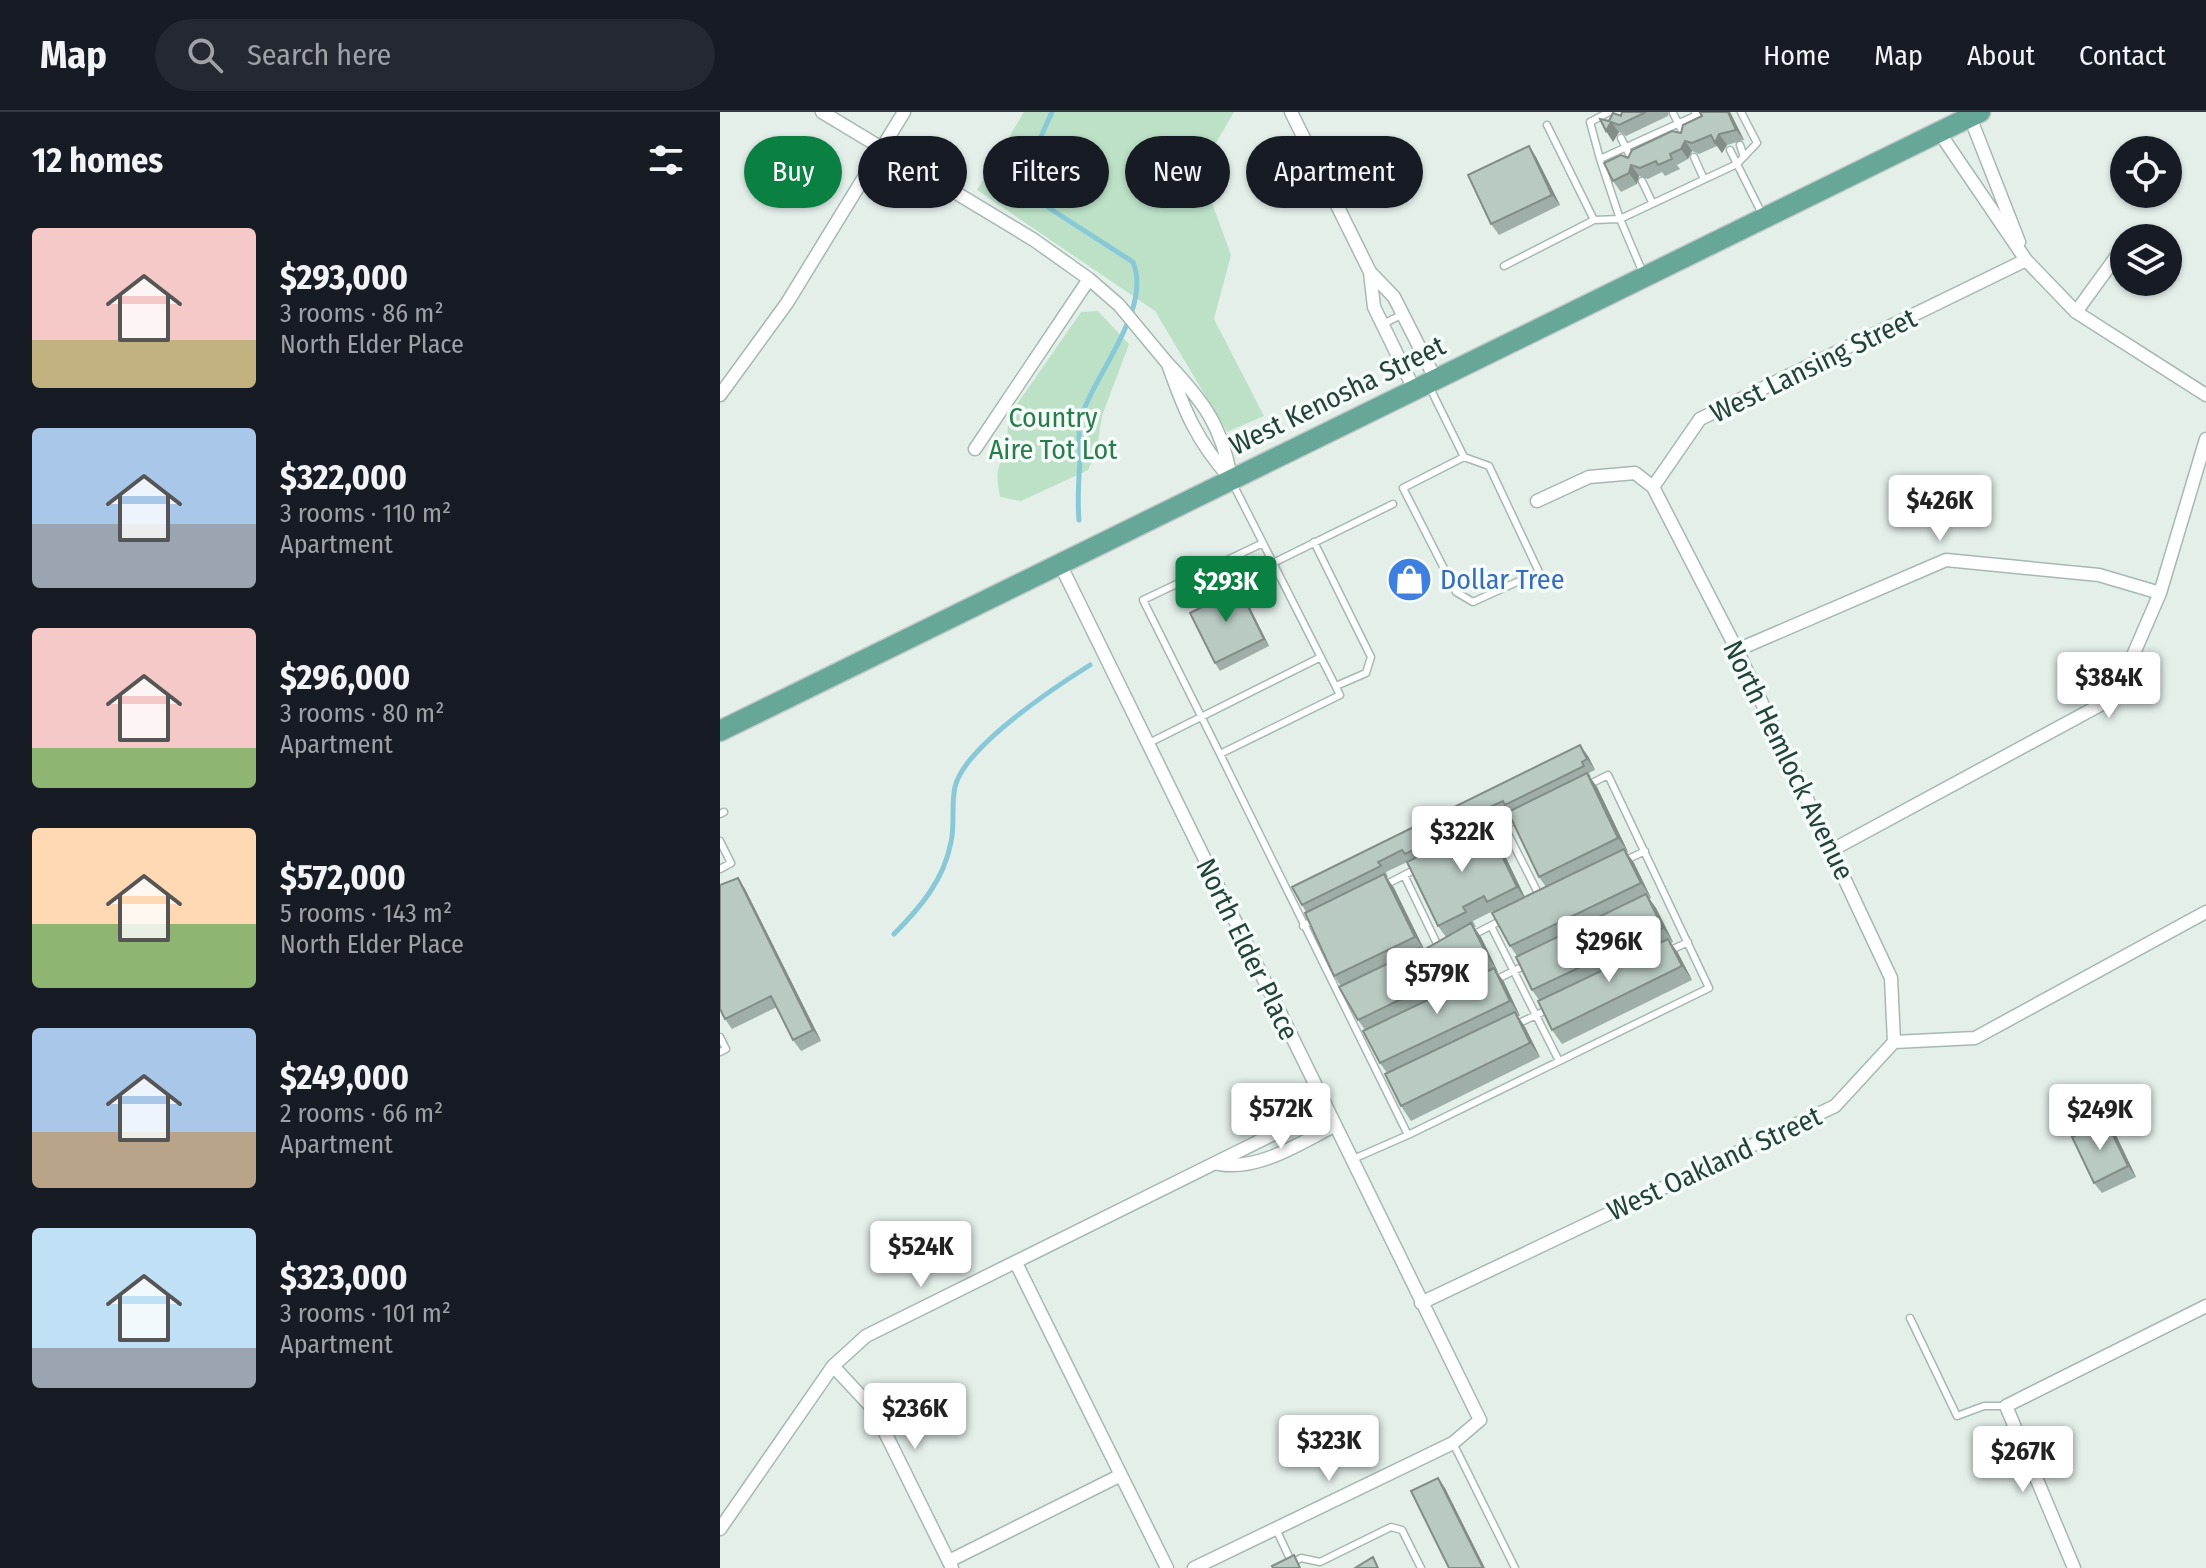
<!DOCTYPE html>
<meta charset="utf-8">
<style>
:root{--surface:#171b24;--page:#242831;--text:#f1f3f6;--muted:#9ea1a6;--line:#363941;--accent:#0b8043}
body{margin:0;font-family:"Fira Sans Condensed",sans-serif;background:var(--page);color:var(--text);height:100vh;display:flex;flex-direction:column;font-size:30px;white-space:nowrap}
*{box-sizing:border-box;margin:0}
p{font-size:26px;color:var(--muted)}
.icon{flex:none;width:44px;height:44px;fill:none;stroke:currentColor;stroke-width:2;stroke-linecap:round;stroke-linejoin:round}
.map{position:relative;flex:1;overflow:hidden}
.panel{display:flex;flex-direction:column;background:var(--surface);width:720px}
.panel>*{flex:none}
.hud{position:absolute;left:24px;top:24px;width:760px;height:72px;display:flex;gap:16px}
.fabs{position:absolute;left:1390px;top:24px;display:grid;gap:16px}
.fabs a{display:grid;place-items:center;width:72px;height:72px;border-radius:50%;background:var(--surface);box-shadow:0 2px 6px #0004;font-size:40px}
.price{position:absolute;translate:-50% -68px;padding:0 18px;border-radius:8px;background:#fff;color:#222;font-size:26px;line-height:52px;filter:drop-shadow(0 2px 4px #0008)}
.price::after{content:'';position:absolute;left:50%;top:48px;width:24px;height:18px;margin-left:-12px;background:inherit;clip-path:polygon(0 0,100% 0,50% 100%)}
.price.on{background:var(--accent);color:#fff}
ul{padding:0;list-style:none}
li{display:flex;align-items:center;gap:24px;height:200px;padding:0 32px}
li span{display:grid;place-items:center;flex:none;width:224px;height:160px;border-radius:8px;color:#555}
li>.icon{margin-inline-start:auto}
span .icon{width:96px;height:96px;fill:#fffc;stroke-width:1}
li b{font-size:34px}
h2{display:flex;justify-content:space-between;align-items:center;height:96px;padding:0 32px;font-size:34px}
.pill{padding:0 28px;border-radius:36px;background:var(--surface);box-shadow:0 2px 6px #0004;font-size:28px;line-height:72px}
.pill.on{background:var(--accent);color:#fff}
header{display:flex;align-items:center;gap:48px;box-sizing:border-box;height:112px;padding:0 40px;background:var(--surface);border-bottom:2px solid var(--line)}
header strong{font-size:38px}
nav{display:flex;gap:44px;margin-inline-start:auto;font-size:28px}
.search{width:560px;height:72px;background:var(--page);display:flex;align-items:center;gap:20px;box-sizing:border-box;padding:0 28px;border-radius:44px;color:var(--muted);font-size:30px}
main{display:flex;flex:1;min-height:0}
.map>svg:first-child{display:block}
.green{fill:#bce1c7}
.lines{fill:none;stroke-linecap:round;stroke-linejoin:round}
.stream{stroke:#89c9d7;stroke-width:5}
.service-casing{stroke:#a6b8b2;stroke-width:9}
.minor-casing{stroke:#a6b8b2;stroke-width:15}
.primary-casing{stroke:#c1cac8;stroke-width:23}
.service{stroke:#fff;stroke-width:6}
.minor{stroke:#fff;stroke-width:12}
.primary{stroke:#66a798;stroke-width:20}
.wall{fill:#9faea8;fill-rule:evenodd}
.shaded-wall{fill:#828d88}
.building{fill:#b9cac3;stroke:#828d88;stroke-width:2}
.labels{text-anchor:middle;stroke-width:7;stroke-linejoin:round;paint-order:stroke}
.street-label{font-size:28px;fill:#22423a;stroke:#f5fbf8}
.park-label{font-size:28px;fill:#297c4b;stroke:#f5fbf8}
.shop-label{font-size:28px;fill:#366cbe;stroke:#f5fbf8;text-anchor:start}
</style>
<header>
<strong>Map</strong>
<div class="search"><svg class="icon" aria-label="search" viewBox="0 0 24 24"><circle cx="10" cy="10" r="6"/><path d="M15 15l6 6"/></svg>Search here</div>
<nav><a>Home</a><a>Map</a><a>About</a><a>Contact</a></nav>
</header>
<main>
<section class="panel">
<h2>12 homes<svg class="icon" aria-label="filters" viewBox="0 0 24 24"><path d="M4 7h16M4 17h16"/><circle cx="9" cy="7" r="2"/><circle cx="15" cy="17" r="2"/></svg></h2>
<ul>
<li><span style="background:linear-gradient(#f6c9c9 70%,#c2b280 0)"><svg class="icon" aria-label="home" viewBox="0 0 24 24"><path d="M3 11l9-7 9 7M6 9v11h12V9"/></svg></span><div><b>$293,000</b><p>3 rooms · 86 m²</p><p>North Elder Place</p></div></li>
<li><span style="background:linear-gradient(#a9c7e8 60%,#9aa5b1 0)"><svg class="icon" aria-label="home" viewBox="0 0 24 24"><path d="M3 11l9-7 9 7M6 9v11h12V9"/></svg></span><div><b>$322,000</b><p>3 rooms · 110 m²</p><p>Apartment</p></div></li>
<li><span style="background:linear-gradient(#f6c9c9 75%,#8fb573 0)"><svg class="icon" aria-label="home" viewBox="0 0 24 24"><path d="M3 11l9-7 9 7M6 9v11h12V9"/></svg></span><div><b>$296,000</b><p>3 rooms · 80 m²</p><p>Apartment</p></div></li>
<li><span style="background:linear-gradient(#ffd9b3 60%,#8fb573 0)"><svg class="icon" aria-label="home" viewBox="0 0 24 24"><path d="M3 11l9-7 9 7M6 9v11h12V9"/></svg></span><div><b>$572,000</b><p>5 rooms · 143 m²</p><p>North Elder Place</p></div></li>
<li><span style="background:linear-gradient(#a9c7e8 65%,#b9a48a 0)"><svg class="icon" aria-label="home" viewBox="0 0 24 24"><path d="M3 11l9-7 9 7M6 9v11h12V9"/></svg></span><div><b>$249,000</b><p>2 rooms · 66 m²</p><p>Apartment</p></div></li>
<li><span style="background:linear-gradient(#bfe0f5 75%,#9aa5b1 0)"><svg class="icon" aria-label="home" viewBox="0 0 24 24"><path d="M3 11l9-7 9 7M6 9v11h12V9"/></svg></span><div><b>$323,000</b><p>3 rooms · 101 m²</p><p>Apartment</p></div></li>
</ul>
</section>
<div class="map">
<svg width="1486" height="1456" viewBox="0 0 1486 1456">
<rect width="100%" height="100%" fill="#e4efea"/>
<path class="green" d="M304,0H514L480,58L511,143L494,207L544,304L507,320L435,199L257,78Z
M378,199L409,232L382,304L376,342L368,358L301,389L280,385C275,356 278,361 285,335C289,321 286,313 293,298L361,200Z"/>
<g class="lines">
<path class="stream" d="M332,0L310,49V66L329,96L413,150C433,199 371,265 360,310C357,322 361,335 360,347C359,368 357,386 359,408
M174,822C200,796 224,768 231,730C235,712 231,692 235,675C244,635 335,575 370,553"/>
<defs>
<path id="service" d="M889,0L870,10L880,47L977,3L975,0
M953,1L964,23
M827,13L874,108
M901,26L912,48
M1020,33L1024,45
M1010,38L1017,52L1037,31L1021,0
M974,45L983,65
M922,69L932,90
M784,154L874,108L900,107L880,47
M923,161L900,107L1017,52L1042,102
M663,212L683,202
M709,274L744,345L683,376L736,480L753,490L819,460L769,354L744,345
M512,370L620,583L500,642L688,1023L989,876L888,663L866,674
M594,430L651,545L646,561L616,574
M553,451L673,392
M429,631L601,545
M500,642L423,488L543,431
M0,702L4,700
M784,714L820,785
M765,723L798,707
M0,729L11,751L0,757
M904,749L925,739
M684,763L719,836
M665,773L698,756
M583,814L594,808
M771,814L839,949
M753,823L782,808
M949,839L968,830
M773,869L806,853
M797,912L831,896
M0,925L6,937L0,940
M631,1048L688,1023
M1190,1206L1237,1304L1264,1294H1286
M733,1331L795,1456
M556,1417L571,1449
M563,1456L581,1446L600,1450L671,1415L682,1418L701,1456"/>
<path id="minor" d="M102,0L314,128L369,167L399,193L448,252
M571,0L650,160L674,185L715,266
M1250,5L1299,130
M1219,20L1306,148L1356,200L1486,283
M650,160L654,195L694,277
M1356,200L1404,134
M448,252C484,290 502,314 511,367C477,330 464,298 448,252Z
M0,283L67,191L184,0
M255,337L369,167
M933,375L1017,538L1171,866L1174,930
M817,389L869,365L915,361L933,375L980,307L1306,148
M340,452L760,1308L733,1331L474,1456
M1017,538L1226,448L1379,463L1440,481
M1112,738L1395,585L1440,481L1486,327
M499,1052C539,1059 580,1031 614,1014
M296,1151L447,1456
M701,1191L1115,994L1174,930L1255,926L1486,800
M113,1254L154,1298L232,1456
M0,1417L113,1254L146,1224L606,996
M229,1449L401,1363
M1354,1456L1286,1294L1486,1194"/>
<path id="primary" d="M0,619L1260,0"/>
</defs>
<use href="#service" class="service-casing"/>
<use href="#minor" class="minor-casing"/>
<use href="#primary" class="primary-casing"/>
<use href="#service" class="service"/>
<use href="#minor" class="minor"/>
<use href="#primary" class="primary"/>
</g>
<path class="wall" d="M902,0H949L948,4L906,24L899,20L893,30L889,9L901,4Z
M1010,0L1024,28L1007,33L1002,41L997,34L979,42L972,39L968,47L957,53L960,57L945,64L942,60L928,67L919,64L917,72L901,80L893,69L908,46L961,21Z
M809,34L816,45L840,93L779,123L771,112Z
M499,478L503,484H524L549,534L500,559L495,551L486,493Z
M868,644L875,658L869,661L871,665H870L877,675L908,740L907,741L914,751L931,786L929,787L936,796L953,830L951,831L958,841L972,868L842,932L832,918L819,888L812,878L797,844L790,834L773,799L753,809L756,815H754L761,825L778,860H777L784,870L800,904H798L805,915L820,945L691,1009L681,994L667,961L660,951L645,918L638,908L621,874L614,864L586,800L572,775ZM788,701L819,765L826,775L805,785L776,725L769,715L771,714L768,710ZM687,750L718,814L726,825L704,837L674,776L667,766L668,765L666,760Z
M18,766L25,777L101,929L81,939L73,928L57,895L12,917L5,907Z
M1394,1019L1416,1065L1382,1081L1374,1071Z"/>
<path class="shaded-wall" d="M1008,0H1010L1024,28L1016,18Z
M891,10L899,20L893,30L886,19Z
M999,22L1007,33L1002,41L995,31Z
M965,29L972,39L968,47L961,37Z
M809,34L816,45L840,93L832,83Z
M911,53L919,64L917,72L909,61Z
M519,476L524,484L549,534L544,527Z
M860,633L868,644L875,658L867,647Z
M867,661L877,675L908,740L898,726Z
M766,711L776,725L807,790L797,775Z
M904,737L914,751L931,786L921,771Z
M664,762L674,776L705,839L695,825Z
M18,766L25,777L101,929L93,918Z
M926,782L936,796L953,830L943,816Z
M751,811L761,825L778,860L768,845Z
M948,827L958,841L972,868L962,854Z
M774,856L784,870L800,904L790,889Z
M795,900L805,915L820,945L810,931Z
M1386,1009L1394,1019L1416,1065L1408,1054Z
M718,1366L725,1376L765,1456H763Z"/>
<path class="building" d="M902,0H926L899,13L891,10L886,19L880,7L889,9L893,1L901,4Z
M980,0H1008L1016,18L999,22L995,31L991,23L972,31L965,29L961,37L950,42L952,47L938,53L936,49L920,56L911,53L909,61L893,69L884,51L901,43L908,46L912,38L952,19L961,21L963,13L982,4Z
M809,34L832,83L771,112L748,63Z
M519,476L544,527L495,551L470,501L486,493L483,486L499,478L502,484Z
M860,633L867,647L862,650L864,654L785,693L783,689L761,699L763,704L685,742L682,738L658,750L661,754L582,793L572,775Z
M867,661L898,726L819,765L788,700Z
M766,711L797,775L767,790L764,784L743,795L746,800L718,814L687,750Z
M904,737L921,771L790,834L772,801Z
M664,762L695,825L614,864L585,801Z
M18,766L93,918L73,928L51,884L5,907L0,897V773Z
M926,782L943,816L812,878L796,845Z
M751,811L768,845L638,908L619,875L700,836L702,839Z
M948,827L962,854L832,918L818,889Z
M774,856L790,889L660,951L643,919Z
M795,900L810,931L681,994L665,962Z
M1386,1009L1408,1054L1374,1071L1352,1025Z
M718,1366L763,1456H729L691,1379Z
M574,1443L580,1456H553L552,1454Z
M653,1445L658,1456H635Z"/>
<defs>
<symbol id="shop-disc" viewBox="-11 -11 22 22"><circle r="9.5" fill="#3f7fe0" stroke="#f5fbf8"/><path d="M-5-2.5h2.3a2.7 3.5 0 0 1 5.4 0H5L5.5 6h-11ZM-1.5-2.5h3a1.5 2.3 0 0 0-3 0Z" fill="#fff"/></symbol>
</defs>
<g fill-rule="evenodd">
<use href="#shop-disc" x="664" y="442" width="51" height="51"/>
</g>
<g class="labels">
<g class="street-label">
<text transform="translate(1093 253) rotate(-26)" y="10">West Lansing Street</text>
<text transform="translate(617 283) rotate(-26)" y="10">West Kenosha Street</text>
<text transform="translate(1069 648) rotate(64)" y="10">North Hemlock Avenue</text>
<text transform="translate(528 837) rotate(64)" y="10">North Elder Place</text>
<text transform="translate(994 1051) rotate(-25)" y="10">West Oakland Street</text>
</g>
<g class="park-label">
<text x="333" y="315">Country<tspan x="333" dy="32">Aire Tot Lot</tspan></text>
</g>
<g class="shop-label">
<text x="720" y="477">Dollar Tree</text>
</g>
</g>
</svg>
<div class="fabs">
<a><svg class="icon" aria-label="locate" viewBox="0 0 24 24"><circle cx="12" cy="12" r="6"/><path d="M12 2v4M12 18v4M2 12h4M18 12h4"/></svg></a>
<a><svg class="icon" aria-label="layers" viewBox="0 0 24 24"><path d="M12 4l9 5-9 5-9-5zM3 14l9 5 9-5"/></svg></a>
</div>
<b class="price" style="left:1220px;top:431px">$426K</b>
<b class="price on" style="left:506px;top:512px">$293K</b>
<b class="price" style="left:1389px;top:608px">$384K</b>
<b class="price" style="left:742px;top:762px">$322K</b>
<b class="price" style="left:889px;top:872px">$296K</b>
<b class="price" style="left:717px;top:904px">$579K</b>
<b class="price" style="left:561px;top:1039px">$572K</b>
<b class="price" style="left:1380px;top:1040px">$249K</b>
<b class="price" style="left:201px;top:1177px">$524K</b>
<b class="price" style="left:195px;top:1339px">$236K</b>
<b class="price" style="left:609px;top:1371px">$323K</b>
<b class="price" style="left:1303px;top:1382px">$267K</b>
<div class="hud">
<a class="pill on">Buy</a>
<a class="pill">Rent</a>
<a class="pill">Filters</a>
<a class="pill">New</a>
<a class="pill">Apartment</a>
</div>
</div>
</main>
